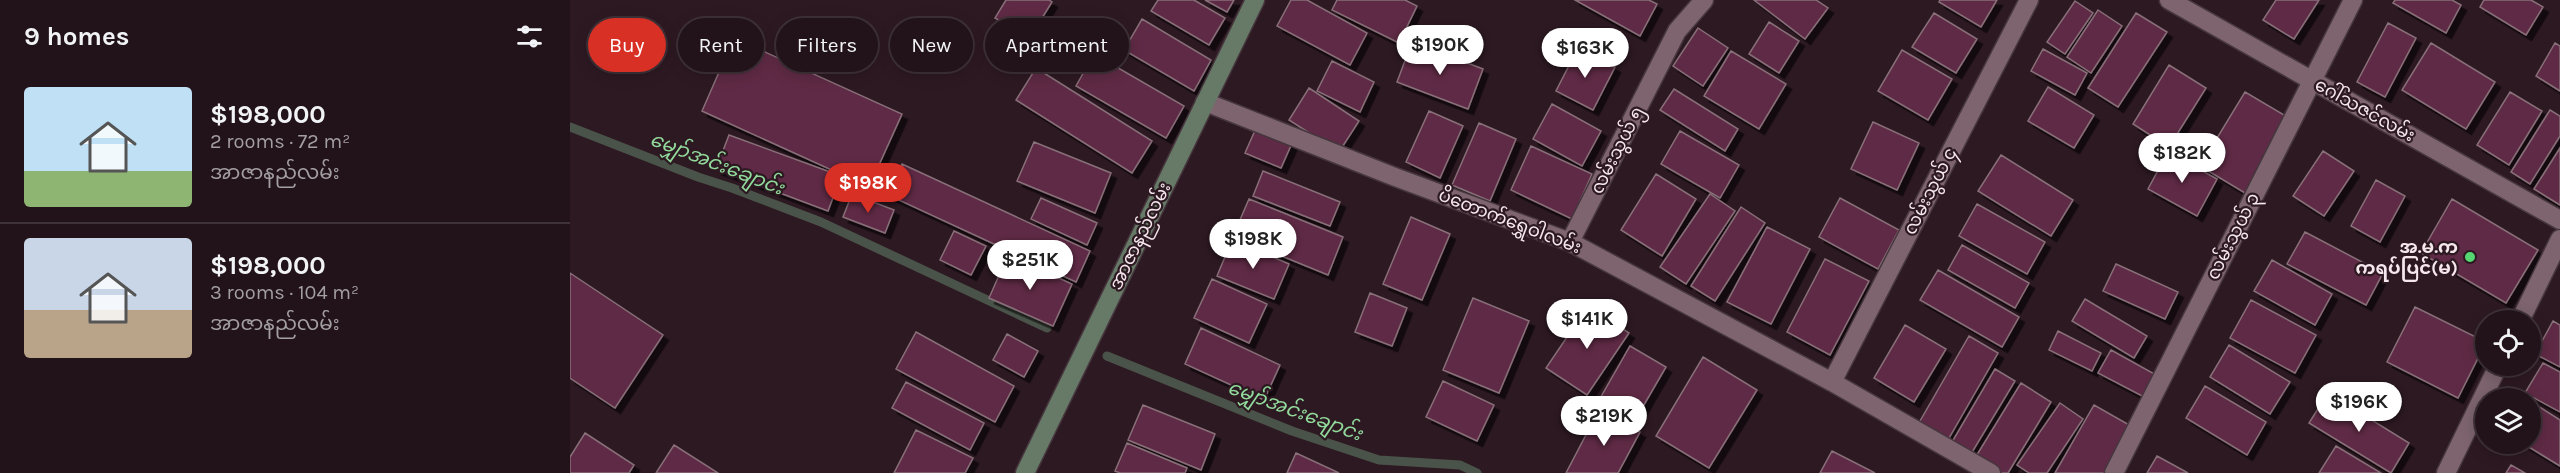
<!DOCTYPE html>
<meta charset="utf-8">
<style>
:root{--surface:#22131a;--page:#2a1c23;--text:#f1f3f6;--muted:#a29ea2;--line:#3f3239;--accent:#d93025}
body{margin:0;font-family:Karla,"Noto Sans Myanmar",sans-serif;background:var(--page);color:var(--text);height:100vh;display:flex;flex-direction:column;font-size:22px;white-space:nowrap}
*{box-sizing:border-box;margin:0}
p{font-size:20px;color:var(--muted)}
.icon{flex:none;width:33px;height:33px;fill:none;stroke:currentColor;stroke-width:2;stroke-linecap:round;stroke-linejoin:round}
.map{position:relative;flex:1;overflow:hidden}
.drawer{display:flex;flex-direction:column;background:var(--surface);width:570px}
.drawer>*{flex:none}
.top-card{position:absolute;left:18px;top:18px;width:570px;height:54px;display:flex;gap:12px}
.fabs{position:absolute;left:1905px;top:310px;display:grid;gap:12px}
.fabs a{display:grid;place-items:center;width:66px;height:66px;border-radius:50%;background:var(--surface);box-shadow:0 3px 15px #0003,0 0 0 2px var(--line);font-size:30px}
.price{position:absolute;translate:-50% -51px;padding:0 14px;border-radius:21px;background:#fff;color:#222;font-size:20px;line-height:39px;filter:drop-shadow(0 2px 3px #0008)}
.price::after{content:'';position:absolute;left:50%;top:36px;width:18px;height:14px;margin-left:-9px;background:inherit;clip-path:polygon(0 0,100% 0,50% 100%)}
.price.active{background:var(--accent);color:#fff}
ul{padding:0;list-style:none}
li{display:flex;align-items:center;gap:18px;height:150px;padding:0 24px}
li+li{border-top:2px solid var(--line)}
li span{display:grid;place-items:center;flex:none;width:168px;height:120px;border-radius:6px;color:#555}
li>.icon{margin-inline-start:auto}
span .icon{width:72px;height:72px;fill:#fffc;stroke-width:1}
li b{font-size:26px}
h2{display:flex;justify-content:space-between;align-items:center;height:72px;padding:0 24px;font-size:26px}
.chip{padding:0 21px;border-radius:27px;background:var(--surface);box-shadow:0 3px 15px #0003,0 0 0 2px var(--line);font-size:21px;line-height:54px}
.chip.active{background:var(--accent);color:#fff}
main{display:flex;flex:1;min-height:0}
.map>svg:first-child{display:block}
.lines{fill:none;stroke-linecap:round;stroke-linejoin:round}
.stream{stroke:#4a5349;stroke-width:9}
.building{fill:#5e2944;stroke:#886f79;stroke-width:1.5;filter:url(#shadow)}
.minor-casing{stroke:#46363e;stroke-width:21}
.secondary-casing{stroke:#46363e;stroke-width:21}
.minor{stroke:#7d646f;stroke-width:18}
.secondary{stroke:#677a67;stroke-width:18}
.poi-dot{fill:#56d671;stroke:#2d1922;stroke-width:2}
.labels{text-anchor:middle;stroke-width:4.5;stroke-linejoin:round;paint-order:stroke}
.street-label{font-size:18px;fill:#f6e7ed;stroke:#2d1922}
.poi-label{font-size:18px;font-weight:bold;fill:#f6e7ed;stroke:#2d1922;text-anchor:end}
.water-label{font-size:20px;font-style:italic;fill:#91da9b;stroke:#2d1922}
</style>
<main>
<section class="drawer">
<h2>9 homes<svg class="icon" aria-label="filters" viewBox="0 0 24 24"><path d="M4 7h16M4 17h16"/><circle cx="9" cy="7" r="2"/><circle cx="15" cy="17" r="2"/></svg></h2>
<ul>
<li><span style="background:linear-gradient(#bfe0f5 70%,#8fb573 0)"><svg class="icon" aria-label="home" viewBox="0 0 24 24"><path d="M3 11l9-7 9 7M6 9v11h12V9"/></svg></span><div><b>$198,000</b><p>2 rooms · 72 m²</p><p>အာဇာနည်လမ်း</p></div></li>
<li><span style="background:linear-gradient(#c9d6e8 60%,#b9a48a 0)"><svg class="icon" aria-label="home" viewBox="0 0 24 24"><path d="M3 11l9-7 9 7M6 9v11h12V9"/></svg></span><div><b>$198,000</b><p>3 rooms · 104 m²</p><p>အာဇာနည်လမ်း</p></div></li>
</ul>
</section>
<div class="map">
<svg width="1990" height="473" viewBox="0 0 1990 473">
<defs>
<filter id="shadow"><feDropShadow dx="5.5" dy="5.5" stdDeviation="0" flood-color="#0009"/></filter>
</defs>
<rect width="100%" height="100%" fill="#2d1922"/>
<g class="lines">
<path class="stream" d="M0,127L128,177L162,188L251,222L477,328
M537,356L722,431L809,460L890,465L907,473"/>
</g>
<path class="building" d="M436,0H479L482,2L459,39L425,18Z
M588,0H624L655,18L639,45L581,11Z
M635,0H664L657,12Z
M721,0H737L797,33L780,65L707,26Z
M767,0H835L847,6L829,43L762,10Z
M1005,0H1079L1087,4L1070,36Z
M1184,0H1246L1258,8L1235,39Z
M1370,0H1427L1411,27L1369,2Z
M1706,0H1749L1724,39L1693,20Z
M1825,0H1882L1891,5L1876,33L1823,3Z
M1914,0H1961L1973,7L1956,35L1910,7Z
M1505,1L1523,13L1495,54L1477,42Z
M1528,10L1552,26L1521,73L1497,57Z
M1364,13L1407,39L1386,73L1342,47Z
M1566,13L1597,32L1548,107L1518,88Z
M572,19L641,60L624,91L554,50Z
M1199,22L1229,41L1209,73L1179,54Z
M1818,23L1846,38L1815,97L1787,82Z
M1128,28L1158,48L1133,86L1103,66Z
M164,38L332,114L299,187L132,111Z
M842,42L913,69L898,109L827,82Z
M1861,43L1925,82L1896,129L1832,90Z
M1985,43L1990,46V91L1966,76Z
M1008,48L1045,67L1023,110L986,91Z
M1473,49L1517,73L1505,95L1461,71Z
M1332,50L1382,79L1358,120L1308,91Z
M1161,51L1216,84L1189,129L1134,96Z
M524,54L614,106L596,138L506,86Z
M762,61L804,82L790,112L747,91Z
M1599,65L1636,88L1599,147L1563,124Z
M466,68L582,141L562,173L446,100Z
M1478,87L1524,115L1504,148L1458,121Z
M739,88L789,121L769,152L719,120Z
M1104,89L1168,129L1155,151L1090,110Z
M1675,92L1719,118L1675,193L1630,166Z
M1940,92L1972,111L1939,165L1907,145Z
M982,104L1031,131L1012,166L963,139Z
M1980,110L1990,116V136L1960,184L1941,172Z
M859,111L893,126L870,178L836,162Z
M1303,122L1349,143L1327,190L1281,169Z
M909,123L946,139L920,201L882,185Z
M687,126L723,141L711,168L675,153Z
M1110,131L1169,165L1150,198L1091,164Z
M159,135L271,176L258,211L146,169Z
M464,142L541,173L525,213L447,181Z
M961,146L1022,174L1002,219L941,190Z
M1990,148V205L1964,189Z
M1753,151L1784,171L1754,216L1723,196Z
M1598,152L1647,179L1627,216L1578,189Z
M1431,155L1503,200L1481,236L1408,191Z
M332,164L520,251L506,282L318,195Z
M693,171L770,202L760,226L683,196Z
M1086,174L1126,199L1092,256L1051,230Z
M1806,180L1835,196L1810,242L1781,226Z
M282,194L324,210L315,233L273,217Z
M1140,194L1165,211L1116,284L1090,267Z
M471,198L527,223L517,245L461,219Z
M1270,198L1329,230L1308,269L1249,237Z
M679,199L773,237L758,275L663,236Z
M1882,199L1968,250L1936,303L1851,253Z
M1407,204L1475,242L1457,274L1389,236Z
M1171,207L1195,223L1145,301L1121,286Z
M841,217L880,234L852,300L813,284Z
M1197,227L1240,249L1201,324L1157,302Z
M384,231L416,246L401,275L370,260Z
M1735,232L1813,273L1796,305L1717,264Z
M662,240L719,264L704,299L647,276Z
M1392,245L1459,283L1445,308L1378,270Z
M438,255L502,284L483,326L419,298Z
M1255,259L1299,281L1260,355L1217,332Z
M1702,260L1762,294L1745,325L1684,291Z
M1546,264L1608,292L1595,319L1533,291Z
M1368,270L1449,317L1432,347L1350,300Z
M0,273L93,335L45,408L0,378Z
M642,279L697,304L679,343L624,318Z
M800,293L837,308L822,346L785,332Z
M903,298L959,321L929,393L873,370Z
M1515,299L1577,336L1564,358L1502,321Z
M1681,300L1746,335L1725,373L1660,338Z
M1018,306L1059,333L1017,395L976,368Z
M1845,307L1916,342L1888,398L1817,362Z
M1983,321L1990,325V367L1965,354Z
M1335,325L1376,349L1344,402L1304,378Z
M631,328L710,365L694,400L615,364Z
M1488,331L1531,353L1522,371L1479,350Z
M346,332L444,386L425,422L326,369Z
M437,334L468,351L454,377L423,360Z
M1399,336L1428,353L1375,445L1346,428Z
M1659,345L1720,382L1700,414L1640,377Z
M1060,346L1096,367L1064,422L1028,402Z
M1541,350L1588,376L1576,398L1528,373Z
M1133,357L1187,390L1139,468L1086,436Z
M1973,363L1990,372V412L1955,393Z
M1425,369L1445,381L1401,454L1382,442Z
M873,381L924,405L907,441L856,417Z
M336,382L414,423L400,450L322,408Z
M1451,383L1481,402L1438,473H1429L1405,458Z
M1635,386L1696,422L1677,455L1616,418Z
M1758,393L1839,443L1821,473L1739,423Z
M1960,401L1990,420V466L1954,444H1960Z
M1490,403L1513,419L1477,473H1459L1447,465Z
M573,405L645,434L631,470L558,440Z
M1524,405L1561,426L1535,473H1485Z
M1029,410L1070,432L1048,473H996Z
M346,430L403,458L395,473H324Z
M15,433L64,465L59,473H0V457Z
M557,443L617,468L615,473H550L545,471Z
M104,445L148,473H86Z
M1766,446L1811,473H1749Z
M1262,451L1305,473H1250Z
M726,453L769,473H717Z
M1587,456L1618,473H1577Z
M1941,465L1955,473H1936Z"/>
<g class="lines">
<defs>
<path id="minor" d="M1599,0L1990,220
M635,102L825,177L1000,242L1262,382L1421,473
M1000,242L1107,31L1134,0
M1950,321L1990,239
M1262,382L1459,0
M1544,473L1783,0
M1876,473L1928,366"/>
<path id="secondary" d="M455,473L685,0"/>
</defs>
<use href="#minor" class="minor-casing"/>
<use href="#secondary" class="secondary-casing"/>
<use href="#minor" class="minor"/>
<use href="#secondary" class="secondary"/>
</g>
<circle class="poi-dot" cx="1900" cy="257" r="6"/>
<g class="labels">
<g class="street-label">
<text transform="translate(1795 110) rotate(29)" y="6">ဂေါ်သဇင်လမ်း</text>
<text transform="translate(1047 150) rotate(-63)" y="6">လမ်းသွယ် ၅</text>
<text transform="translate(1360 191) rotate(-63)" y="6">လမ်းသွယ် ၄</text>
<text transform="translate(940 221) rotate(21)" y="6">ပိတောက်ရွှေဝါလမ်း</text>
<text transform="translate(570 236) rotate(-64)" y="6">အာဇာနည်လမ်း</text>
<text transform="translate(1663 236) rotate(-63)" y="6">လမ်းသွယ် ၃</text>
</g>
<g class="poi-label">
<text x="1888" y="253">အ.မ.က<tspan x="1888" dy="21">ကရပ်ပြင်(မ)</tspan></text>
</g>
<g class="water-label">
<text transform="translate(147 163) rotate(21)" y="7">မျှော်အင်းချောင်း</text>
<text transform="translate(725 410) rotate(20)" y="7">မျှော်အင်းချောင်း</text>
</g>
</g>
</svg>
<div class="fabs">
<a><svg class="icon" aria-label="locate" viewBox="0 0 24 24"><circle cx="12" cy="12" r="6"/><path d="M12 2v4M12 18v4M2 12h4M18 12h4"/></svg></a>
<a><svg class="icon" aria-label="layers" viewBox="0 0 24 24"><path d="M12 4l9 5-9 5-9-5zM3 14l9 5 9-5"/></svg></a>
</div>
<b class="price" style="left:870px;top:76px">$190K</b>
<b class="price" style="left:1015px;top:79px">$163K</b>
<b class="price" style="left:1612px;top:184px">$182K</b>
<b class="price active" style="left:298px;top:214px">$198K</b>
<b class="price" style="left:683px;top:270px">$198K</b>
<b class="price" style="left:460px;top:291px">$251K</b>
<b class="price" style="left:1017px;top:350px">$141K</b>
<b class="price" style="left:1789px;top:433px">$196K</b>
<b class="price" style="left:1034px;top:447px">$219K</b>
<div class="top-card">
<a class="chip active">Buy</a>
<a class="chip">Rent</a>
<a class="chip">Filters</a>
<a class="chip">New</a>
<a class="chip">Apartment</a>
</div>
</div>
</main>
